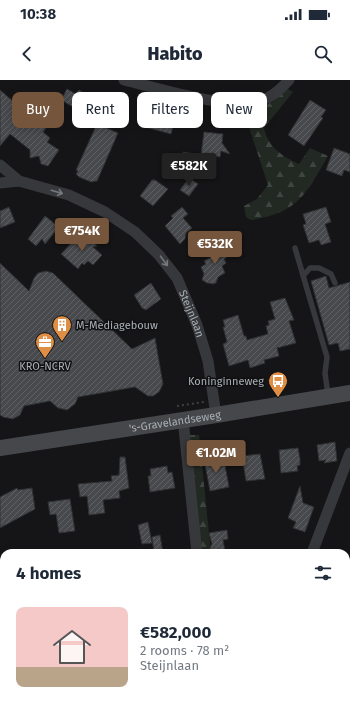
<!DOCTYPE html>
<meta charset="utf-8">
<style>
:root{--surface:#fff;--page:#f6f6f7;--text:#1f2937;--muted:#747a83;--accent:#75563d}
body{margin:0;font-family:"Fira Sans",sans-serif;background:var(--page);color:var(--text);height:100vh;display:flex;flex-direction:column;font-size:15px;white-space:nowrap}
*{box-sizing:border-box;margin:0}
p{font-size:13px;color:var(--muted)}
.icon{flex:none;width:22px;height:22px;fill:none;stroke:currentColor;stroke-width:2;stroke-linecap:round;stroke-linejoin:round}
.map{position:relative;flex:1;overflow:hidden}
.details{position:absolute;left:0px;top:469px;width:350px;height:156px;display:flex;flex-direction:column;background:var(--surface);border-radius:12px 12px 0 0;box-shadow:0 2px 10px #0003}
.details>*{flex:none}
.banner{position:absolute;left:12px;top:12px;width:326px;height:36px;display:flex;gap:8px}
.price{position:absolute;translate:-50% -34px;padding:0 9px;border-radius:4px;background:var(--accent);color:#fff;font-size:13px;line-height:26px;filter:drop-shadow(0 1px 2px #0008)}
.price::after{content:'';position:absolute;left:50%;top:24px;width:12px;height:9px;margin-left:-6px;background:inherit;clip-path:polygon(0 0,100% 0,50% 100%)}
.price.on{background:#222;color:#fff}
ul{padding:0;list-style:none}
li{display:flex;align-items:center;gap:12px;height:100px;padding:0 16px}
li span{display:grid;place-items:center;flex:none;width:112px;height:80px;border-radius:8px;color:#555}
li>.icon{margin-inline-start:auto}
span .icon{width:48px;height:48px;fill:#fffc;stroke-width:1}
li b{font-size:17px}
h2{display:flex;justify-content:space-between;align-items:center;height:48px;padding:0 16px;font-size:17px}
.pill{padding:0 14px;border-radius:8px;background:var(--surface);box-shadow:0 2px 10px #0003;font-size:14px;line-height:36px}
.pill.on{background:var(--accent);color:#fff}
.status{display:flex;justify-content:space-between;align-items:center;height:28px;padding:0 20px;background:var(--surface);direction:ltr}
.status svg{height:11px;fill:currentColor}
header{display:flex;justify-content:space-between;align-items:center;height:52px;padding:0 16px;background:var(--surface);font-size:18px;font-weight:800}
.map>svg:first-child{display:block}
.forest{fill:url(#forest-firs)}
.building{fill:url(#building-hatch);stroke:#2f3032}
.lines{fill:none;stroke-linecap:round;stroke-linejoin:round}
.path{stroke:#3d3f42;stroke-width:2;stroke-dasharray:2 3;stroke-linecap:butt}
.lane{stroke:#37383b;stroke-width:5.5}
.street{stroke:#37383b;stroke-width:11}
.secondary{stroke:#45474b;stroke-width:16}
.oneway{stroke:#75797e}
.labels{text-anchor:middle;stroke-width:3;stroke-linejoin:round;paint-order:stroke}
.street-label{font-size:11px;fill:#a8afb5;stroke:#101012}
.poi-label{font-size:11px;fill:#a8afb5;stroke:#101012;text-anchor:start}
</style>
<div class="status"><b>10:38</b><svg viewBox="0 0 49 12"><path d="M0 12V9h3v3zM5 12V6h3v6zM10 12V3h3v9zM15 12V0h3v12zM26 1h20v11H26zM47 4h2v5h-2z"/></svg></div>
<header><svg class="icon" aria-label="back" viewBox="0 0 24 24"><path d="M15 5l-7 7 7 7"/></svg>Habito<svg class="icon" aria-label="search" viewBox="0 0 24 24"><circle cx="10" cy="10" r="6"/><path d="M15 15l6 6"/></svg></header>
<div class="map">
<svg width="350" height="625" viewBox="0 0 350 625">
<defs>
<pattern id="forest-firs" width="22" height="20" patternUnits="userSpaceOnUse"><rect width="22" height="20" fill="#222822"/><path d="M5 1l3.5 6h-7zM16 11l3.5 6h-7z" fill="#3f4540"/></pattern>
<pattern id="building-hatch" width="6" height="6" patternUnits="userSpaceOnUse"><rect width="6" height="6" fill="#47494c"/><path d="M-1 1l2-2M0 6l6-6M5 7l2-2" fill="none" stroke="#5f6164"/></pattern>
</defs>
<rect width="100%" height="100%" fill="#151517"/>
<path class="forest" d="M288,9L293,12L264,48C268,67 282,76 299,84L310,68L328,76C306,114 298,133 251,140L246,137L244,126L257,119L268,105L244,32L267,25Z
M187,355H199L211,473H200Z"/>
<path class="building" d="M67,9L76,14L79,10L89,16L80,31L61,20Z
M0,10L21,28L29,19L52,40L43,52L50,58L47,62L59,70L48,86L41,84L39,76L30,78V70L10,54L0,66Z
M310,20L326,30L321,37L323,38L304,66L288,55Z
M146,27L176,34L171,54L141,46Z
M97,44L118,53L97,101L91,102L79,97L76,94L78,91L76,90Z
M204,52L223,54L222,63L230,74L221,71L220,77L201,75L200,86L192,85V88L181,87L183,72L201,75Z
M334,68L350,74V92L344,90L342,96L326,90Z
M189,98L198,104L189,116L180,110Z
M152,100H155L168,109L153,126L140,116Z
M9,127L15,142L0,148V131Z
M182,127L188,134L183,138L192,148L186,153L185,159L180,164L165,146L173,138L171,136Z
M326,127L331,142L325,144L331,162L321,165L319,160L309,163L303,145L306,144L303,134Z
M45,136L59,147L45,164L42,159L36,166L28,159Z
M85,155L97,166L93,167L102,175L93,185L88,181L84,185L82,183L78,189L61,174L77,157L81,160Z
M220,161L227,177L224,179L226,183L222,186L225,193L218,197L216,203L213,204L207,203L202,200L204,194L201,187L206,184L204,181L215,175L210,166Z
M0,183L29,211L34,198L38,193L46,191L53,193L132,269L155,258L163,304L159,312L153,316H148L135,307L78,317L75,324L67,330L58,328L50,321L24,326L20,335L13,339L3,337L0,335Z
M326,196L329,208L350,202V269L340,271L338,263L329,265L311,201Z
M151,203L161,219L146,230L142,228L134,215Z
M285,218L294,240L289,241L296,263L277,268L279,276L264,280L265,283L250,288L248,280L229,286L223,264L227,262L223,247H225L223,240L238,235L244,256H246L247,260L268,254L266,246L269,245L268,241L275,239L270,222Z
M335,362L337,381L324,383L326,380L319,381L317,365Z
M298,368L300,379V385L297,386L298,391L281,393L279,370Z
M260,374L265,399L246,401L242,376Z
M120,377H125L129,408L119,411L120,418L103,420L105,433L89,435L87,416L80,417L78,404L112,401L111,396L119,395Z
M212,378L218,381L224,380L229,407L210,411L204,379Z
M167,386L168,393L172,392L175,408L150,412L148,396H151L150,389Z
M300,406L303,423L314,427L305,452L293,448L296,442L288,438Z
M17,408L18,410L32,408L35,429L0,448V417Z
M70,419L75,451L59,453L56,434L50,435L48,422Z
M148,442L152,463L142,464L138,445Z
M227,450L228,459L223,460L225,471L213,473L209,470L212,464L209,453Z
M160,455L163,473H154L152,457Z"/>
<g class="lines">
<path class="path" d="M177,326L204,322"/>
<path class="lane" d="M295,168L327,277L325,293L328,315
M303,196L310,188H319L331,194L335,203"/>
<g class="street">
<path d="M124,0C158,8 227,30 260,21C271,18 282,8 289,0"/>
<path d="M0,85L19,101"/>
<path id="s1" d="M0,103L19,101L69,115L105,132L135,152L159,175L177,198L197,245L208,281L216,335"/>
<path d="M183,339L197,473"/>
<path d="M312,473L350,373"/>
<path d="M0,568L4,578"/>
<path d="M346,618L350,613"/>
<path d="M20,621L21,625"/>
<path d="M228,625L229,621"/>
</g>
<path class="secondary" id="s2" d="M0,368L216,335L350,313"/>
</g>
<defs><path id="oneway-shaft" d="M-6 0H5M1.5-3L5.5 0L1.5 3" fill="none" stroke-width="1.6" stroke-linecap="round" stroke-linejoin="round"/></defs>
<g class="oneway">
<use href="#oneway-shaft" transform="translate(57 112) rotate(16)"/>
<use href="#oneway-shaft" transform="translate(164 181) rotate(54)"/>
</g>
<defs>
<symbol id="building-pin" viewBox="-11 -11 22 30"><path d="M0 17L-7.5 6A9.5 9.5 0 1 1 7.5 6Z" fill="#df8e45" stroke="#101012"/><path d="M-4-6H4V6H1V3H-1V6H-4ZM-2.5-4.3h1.7v1.8h-1.7ZM.8-4.3h1.7v1.8H.8ZM-2.5-1h1.7V.8h-1.7ZM.8-1h1.7V.8H.8Z" fill="#fff"/></symbol>
<symbol id="office-pin" viewBox="-11 -11 22 30"><path d="M0 17L-7.5 6A9.5 9.5 0 1 1 7.5 6Z" fill="#df8e45" stroke="#101012"/><path d="M-6-3h4V-5.5h4V-3h4V5H-6ZM-1-4.5V-3h2v-1.5ZM-6 0V1H6V0Z" fill="#fff"/></symbol>
<symbol id="bus-pin" viewBox="-11 -11 22 30"><path d="M0 17L-7.5 6A9.5 9.5 0 1 1 7.5 6Z" fill="#df8e45" stroke="#101012"/><path d="M-5-6H5V4H4V6H2V4H-2V6H-4V4H-5ZM-3.5-4V0h7V-4ZM-3.5 1.2v1.5H-2V1.2ZM2 1.2v1.5H3.5V1.2Z" fill="#fff"/></symbol>
</defs>
<g fill-rule="evenodd">
<use href="#building-pin" x="51" y="234" width="22" height="30"/>
<use href="#office-pin" x="34" y="251" width="22" height="30"/>
<use href="#bus-pin" x="267" y="290" width="22" height="30"/>
</g>
<g class="labels">
<g class="street-label">
<text dy="4" stroke="none"><textPath href="#s1" startOffset="248">Steijnlaan</textPath></text>
<text dy="4" stroke="none"><textPath href="#s2" startOffset="177">'s-Gravelandseweg</textPath></text>
</g>
<g class="poi-label">
<text x="76" y="249">M-Mediagebouw</text>
<text x="45" y="290" text-anchor="middle">KRO-NCRV</text>
<text x="264" y="305" text-anchor="end">Koninginneweg</text>
</g>
</g>
</svg>
<b class="price on" style="left:189px;top:107px">€582K</b>
<b class="price" style="left:82px;top:172px">€754K</b>
<b class="price" style="left:215px;top:185px">€532K</b>
<b class="price" style="left:216px;top:394px">€1.02M</b>
<div class="banner">
<a class="pill on">Buy</a>
<a class="pill">Rent</a>
<a class="pill">Filters</a>
<a class="pill">New</a>
</div>
<section class="details">
<h2>4 homes<svg class="icon" aria-label="filters" viewBox="0 0 24 24"><path d="M4 7h16M4 17h16"/><circle cx="9" cy="7" r="2"/><circle cx="15" cy="17" r="2"/></svg></h2>
<ul>
<li><span style="background:linear-gradient(#f6c9c9 75%,#b9a48a 0)"><svg class="icon" aria-label="home" viewBox="0 0 24 24"><path d="M3 11l9-7 9 7M6 9v11h12V9"/></svg></span><div><b>€582,000</b><p>2 rooms · 78 m²</p><p>Steijnlaan</p></div></li>
</ul>
</section>
</div>
